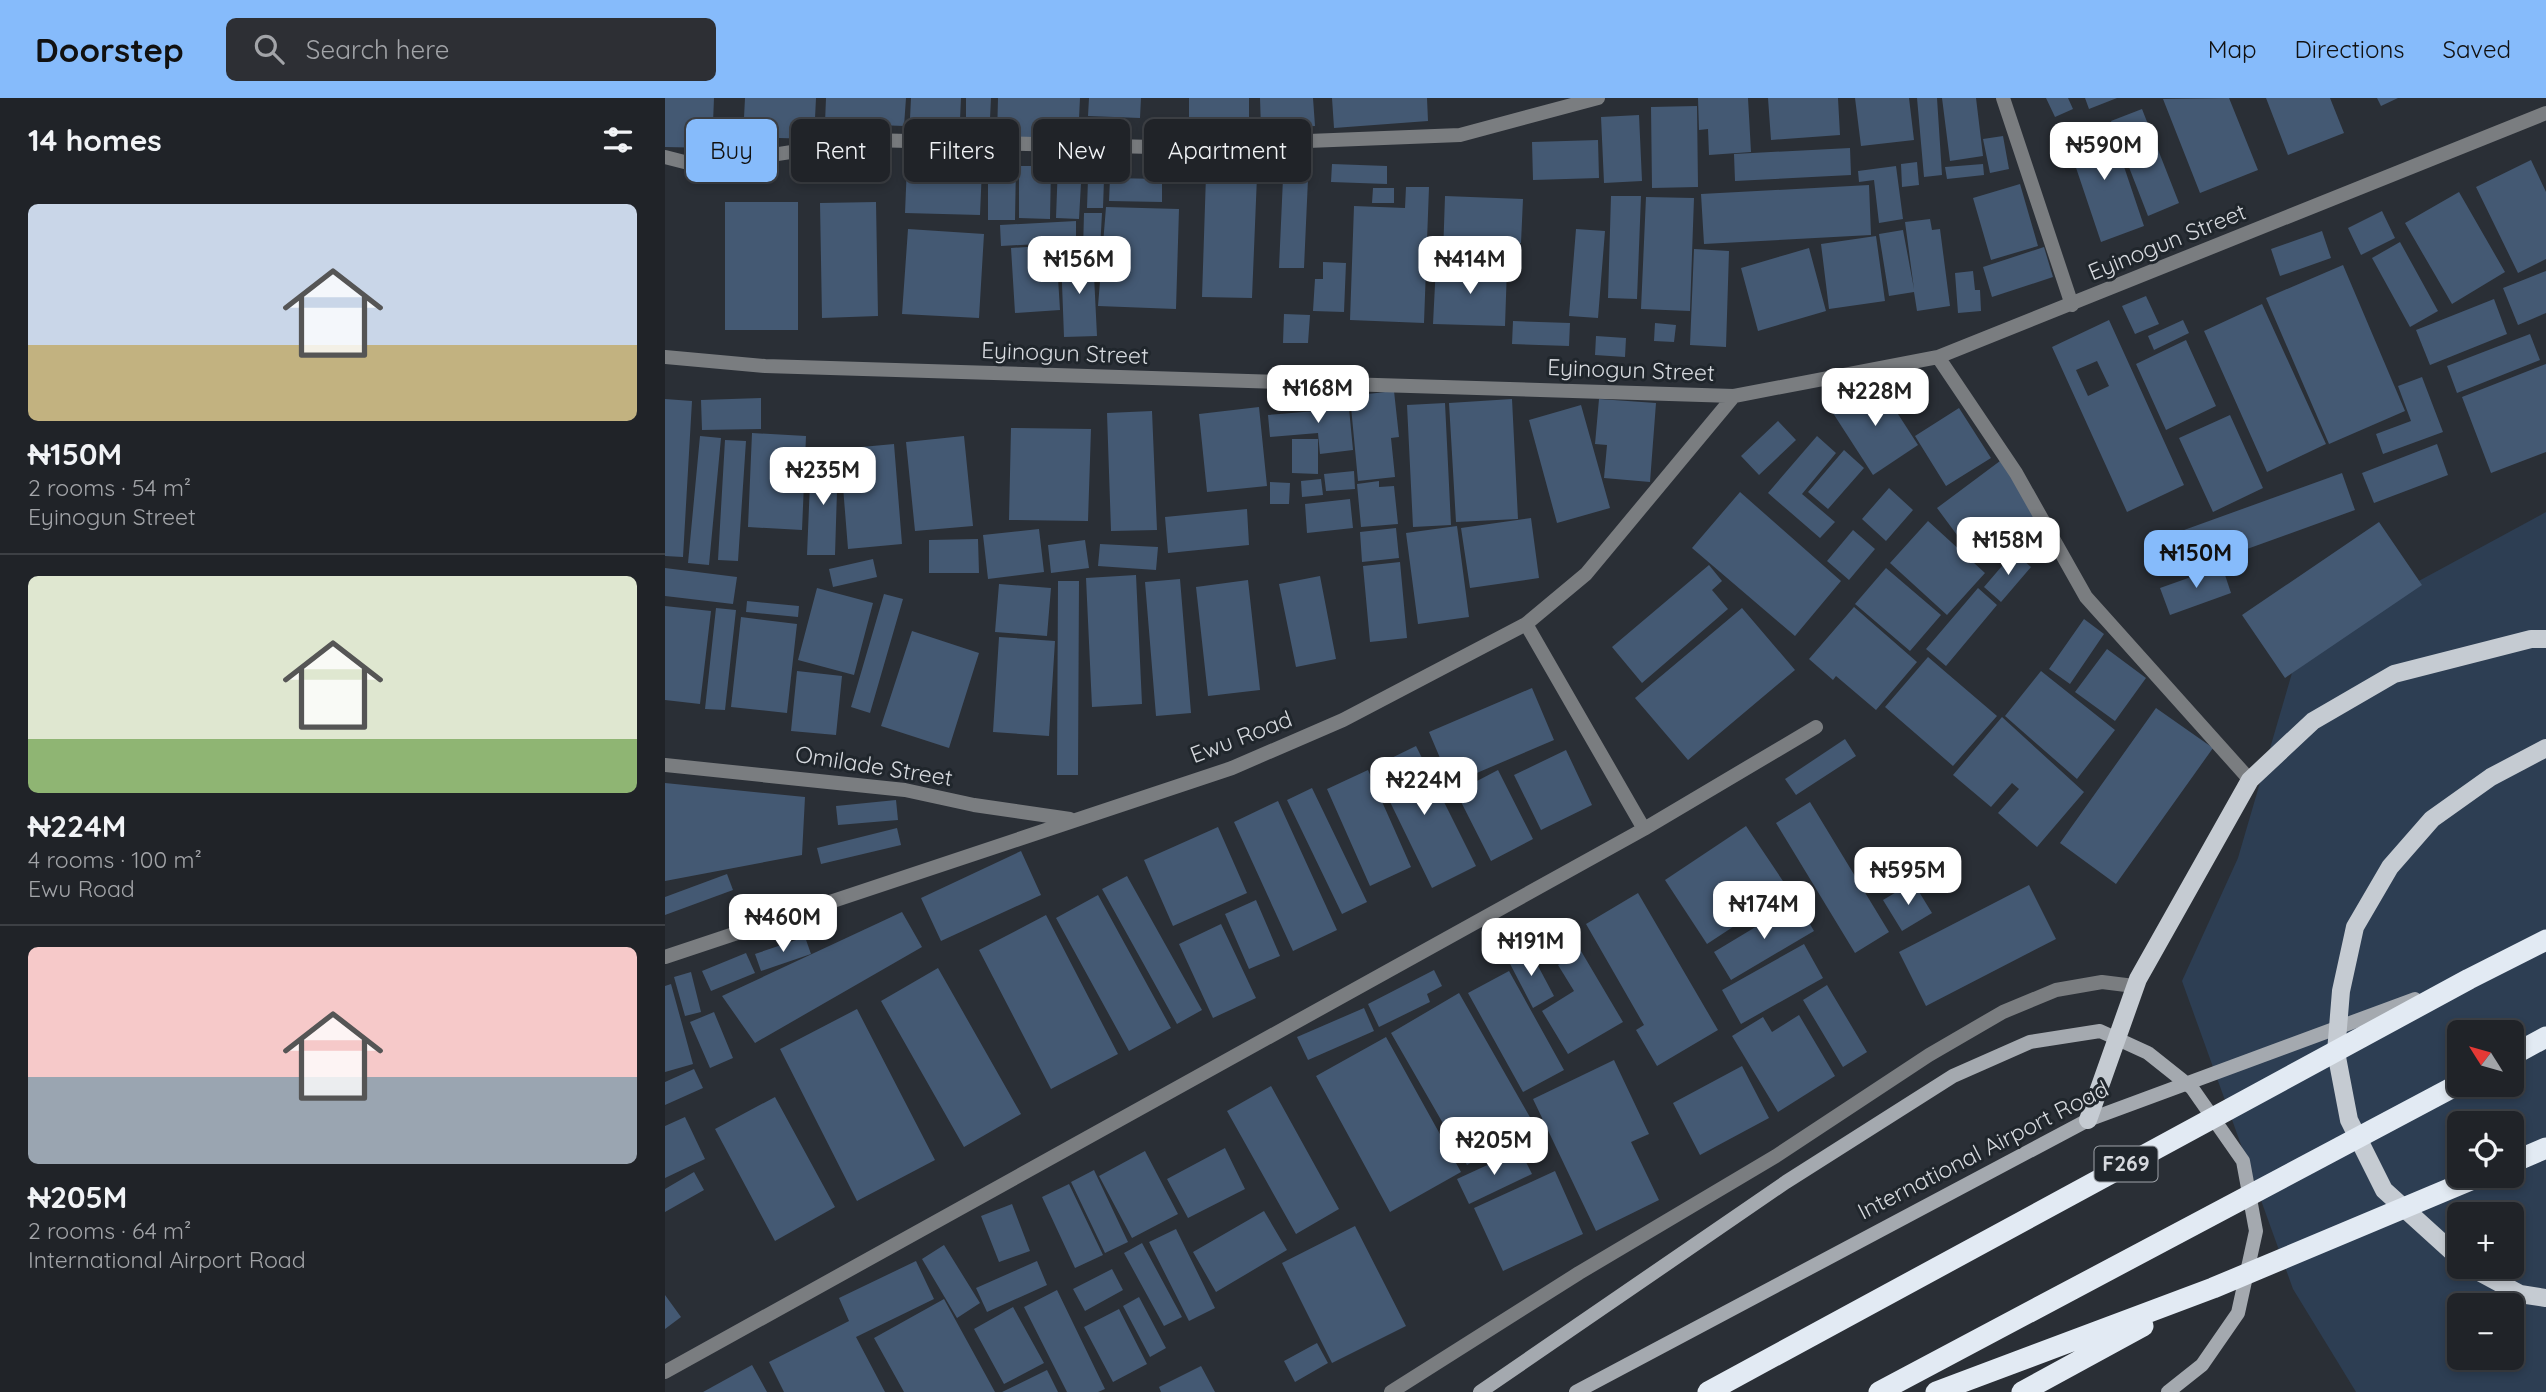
<!DOCTYPE html>
<meta charset="utf-8">
<style>
:root{--surface:#202328;--page:#2d2f34;--text:#f1f3f6;--muted:#a2a4a8;--line:#3d4045;--accent:#86bbfb}
body{margin:0;font-family:Quicksand,sans-serif;background:var(--page);color:var(--text);height:100vh;display:flex;flex-direction:column;font-size:26px;white-space:nowrap}
*{box-sizing:border-box;margin:0}
p{font-size:23px;color:var(--muted)}
.icon{flex:none;width:38px;height:38px;fill:none;stroke:currentColor;stroke-width:2;stroke-linecap:round;stroke-linejoin:round}
.map{position:relative;flex:1;overflow:hidden}
.drawer{display:flex;flex-direction:column;background:var(--surface);width:665px}
.drawer>*{flex:none}
.top-card{position:absolute;left:21px;top:21px;width:665px;height:63px;display:flex;gap:14px}
.needle{width:46px;rotate:307deg}
.tools{position:absolute;left:1782px;top:922px;display:grid;gap:14px}
.tools a{display:grid;place-items:center;width:77px;height:77px;border-radius:10px;background:var(--surface);box-shadow:0 4px 10px #0003,0 0 0 2px var(--line);font-size:35px}
.price{position:absolute;translate:-50% -60px;padding:0 16px;border-radius:14px;background:#fff;color:#222;font-size:23px;line-height:46px;filter:drop-shadow(0 2px 4px #0008)}
.price::after{content:'';position:absolute;left:50%;top:42px;width:21px;height:16px;margin-left:-10px;background:inherit;clip-path:polygon(0 0,100% 0,50% 100%)}
.price.selected{background:var(--accent);color:#111}
ul{padding:0;list-style:none}
li{display:grid;align-content:center;gap:14px;height:371px;padding:0 28px}
li+li{border-top:2px solid var(--line)}
li span{display:grid;place-items:center;height:217px;border-radius:10px;color:#555}
li>.icon{margin-inline-start:auto}
span .icon{width:126px;height:126px;fill:#fffc;stroke-width:1}
li b{font-size:30px}
h2{display:flex;justify-content:space-between;align-items:center;height:84px;padding:0 28px;font-size:30px}
.pill{padding:0 24px;border-radius:10px;background:var(--surface);box-shadow:0 4px 10px #0003,0 0 0 2px var(--line);font-size:24px;line-height:63px}
.pill.selected{background:var(--accent);color:#111}
header{display:flex;align-items:center;gap:42px;box-sizing:border-box;height:98px;padding:0 35px;background:var(--accent);color:#111}
header strong{font-size:33px}
nav{display:flex;gap:38px;margin-inline-start:auto;font-size:24px}
.search{width:490px;height:63px;background:var(--page);display:flex;align-items:center;gap:18px;box-sizing:border-box;padding:0 24px;border-radius:10px;color:var(--muted);font-size:26px}
main{display:flex;flex:1;min-height:0}
.map>svg:first-child{display:block}
.green{fill:#2d3e53;fill-rule:evenodd}
.building{fill:#445973;fill-rule:evenodd}
.lines{fill:none;stroke-linecap:round;stroke-linejoin:round}
.lane{stroke:#7a7d80;stroke-width:14}
.street{stroke:#7a7d80;stroke-width:14}
.secondary{stroke:#a4a9af;stroke-width:14}
.primary{stroke:#c5cbd2;stroke-width:18}
.highway{stroke:#e2eaf3;stroke-width:21}
.labels{text-anchor:middle;stroke-width:6;stroke-linejoin:round;paint-order:stroke}
.shield{fill:#20262c;stroke:#9fa3a9;stroke-width:2}
.shield-label{font-size:21px;font-weight:bold;fill:#d6d9de}
.street-label{font-size:23px;fill:#d6d9de;stroke:#20262c}
</style>
<header>
<strong>Doorstep</strong>
<div class="search"><svg class="icon" aria-label="search" viewBox="0 0 24 24"><circle cx="10" cy="10" r="6"/><path d="M15 15l6 6"/></svg>Search here</div>
<nav><a>Map</a><a>Directions</a><a>Saved</a></nav>
</header>
<main>
<section class="drawer">
<h2>14 homes<svg class="icon" aria-label="filters" viewBox="0 0 24 24"><path d="M4 7h16M4 17h16"/><circle cx="9" cy="7" r="2"/><circle cx="15" cy="17" r="2"/></svg></h2>
<ul>
<li><span style="background:linear-gradient(#c9d6e8 65%,#c2b280 0)"><svg class="icon" aria-label="home" viewBox="0 0 24 24"><path d="M3 11l9-7 9 7M6 9v11h12V9"/></svg></span><div><b>₦150M</b><p>2 rooms · 54 m²</p><p>Eyinogun Street</p></div></li>
<li><span style="background:linear-gradient(#dfe7d0 75%,#8fb573 0)"><svg class="icon" aria-label="home" viewBox="0 0 24 24"><path d="M3 11l9-7 9 7M6 9v11h12V9"/></svg></span><div><b>₦224M</b><p>4 rooms · 100 m²</p><p>Ewu Road</p></div></li>
<li><span style="background:linear-gradient(#f6c9c9 60%,#9aa5b1 0)"><svg class="icon" aria-label="home" viewBox="0 0 24 24"><path d="M3 11l9-7 9 7M6 9v11h12V9"/></svg></span><div><b>₦205M</b><p>2 rooms · 64 m²</p><p>International Airport Road</p></div></li>
</ul>
</section>
<div class="map">
<svg width="1881" height="1294" viewBox="0 0 1881 1294">
<rect width="100%" height="100%" fill="#2a2f36"/>
<path class="green" d="M1881,414V1294H1691L1628,1191L1517,883L1573,760L1627,575L1750,485ZM1794,934H1846V987H1794ZM1794,1026H1846V1078H1794ZM1794,1116H1846V1169H1794ZM1794,1208H1846V1260H1794Z"/>
<path class="building" d="M0,0H49L47,50L0,49Z
M80,0H151L149,41L78,39Z
M161,0H241L239,28L160,25Z
M246,0H296L295,22L245,21Z
M301,0H326L325,21L301,20Z
M333,0H415L413,41L332,39Z
M424,0H476L475,20L423,18Z
M524,0H584V28L524,27Z
M595,0H648L650,28L596,31Z
M667,0H762L763,23L669,30Z
M1033,0H1083L1086,54L1044,57L1043,31L1034,32Z
M1103,0H1173L1175,37L1106,42Z
M1190,0H1244L1249,42L1196,48Z
M1252,0H1272L1277,77L1259,79Z
M1277,0H1311L1318,58L1285,63Z
M1381,0H1403L1408,11L1390,19Z
M1420,0H1452L1424,11Z
M1564,0L1593,72L1535,95L1498,1Z
M1601,0H1665L1679,35L1623,57Z
M1712,0H1733L1716,8Z
M1032,8L1033,89L987,90L986,9Z
M1477,11L1514,105L1483,118L1446,23Z
M974,17L977,83L939,85L936,19Z
M1435,24L1441,41L1449,39L1479,128L1436,144L1400,37Z
M1338,38L1344,71L1325,75L1318,41Z
M933,42L934,80L868,82L867,44Z
M1185,50L1186,77L1070,83L1069,56Z
M1866,62L1881,94V161L1853,175L1811,89Z
M1252,64L1254,87L1237,89L1236,66Z
M323,66H351L350,122H323Z
M393,66L417,67L414,121L391,120Z
M667,66L722,68V86L666,84Z
M1318,66L1319,77L1282,81L1280,69Z
M242,67L317,70L315,117L240,115Z
M354,68H386L385,121L354,120Z
M1231,68L1238,121L1214,125L1209,82L1194,84L1193,73Z
M541,77L592,78L587,200L537,199Z
M445,80L497,81V104L444,103Z
M618,80L643,81L639,170H614Z
M423,81H439L438,110H422Z
M1355,86L1373,148L1326,162L1308,100Z
M1204,87L1206,137L1039,146L1036,96Z
M741,89H764L759,225L685,222L689,108L740,110Z
M708,90H729V105H707Z
M1794,94L1840,174L1787,206L1740,125Z
M780,98L858,101L856,145L839,144L838,159L778,157Z
M946,98H976L972,201L943,200Z
M981,99L1029,100L1025,213L976,211Z
M60,104H133V232H60Z
M211,104L213,218L157,220L155,105Z
M441,109L514,111L511,211L433,208Z
M1717,113L1730,140L1696,157L1683,130Z
M419,115H437L435,152H418Z
M1265,121L1267,132L1275,131L1285,208L1252,213L1249,194L1224,198L1214,136L1238,132L1249,191L1240,124Z
M411,123V144L336,148L335,127Z
M243,131L319,136L314,220L237,216Z
M911,131L940,133L933,220L904,218Z
M1657,133L1666,160L1615,178L1606,151Z
M1211,138L1220,203L1164,211L1156,146Z
M1735,144L1773,213L1745,229L1707,160Z
M391,147L395,212L350,215L346,150Z
M1379,149L1388,179L1327,199L1318,169Z
M1144,150L1161,213L1093,233L1076,170Z
M1029,151L1064,153L1061,249L1025,247Z
M428,157L432,238L399,239L396,159Z
M658,164L681,165L679,214L648,213L650,181H658Z
M771,167L842,169L840,228L768,226Z
M1678,167L1740,313L1664,346L1601,200Z
M1308,173L1310,192H1315L1316,213L1293,215L1290,175Z
M1881,173V215L1853,227L1838,190Z
M1481,198L1494,226L1470,236L1457,208Z
M1829,201L1842,236L1765,267L1751,232Z
M1597,206L1661,346L1602,374L1539,233Z
M619,216L645,217L643,245H618Z
M1444,222L1519,387L1462,414L1387,249ZM1432,263L1444,288L1423,298L1411,272Z
M1518,222L1524,235L1489,252L1483,238Z
M848,223L905,225L904,248L847,246Z
M990,225L1011,227L1009,244L989,243Z
M1865,236L1875,262L1792,295L1782,268Z
M931,238L961,240L960,259L930,257Z
M1521,242L1551,308L1501,332L1471,266Z
M1881,266V354L1826,375L1797,299Z
M1757,279L1778,334L1718,356L1711,336L1746,323L1733,288Z
M1211,282L1253,347L1208,377L1166,312Z
M729,293L734,339L726,340L730,379L693,383L685,298Z
M96,300V331L37,332L36,302Z
M683,300L688,352L655,356L653,335L605,339L603,317L651,313L650,303Z
M0,301L27,303L18,459L0,458Z
M847,301L853,421L791,424L784,305Z
M934,301L991,305L985,384L939,380L942,347L930,346Z
M780,305L786,427L748,429L742,307Z
M916,307L945,410L892,425L864,322Z
M594,309L602,388L542,394L534,316Z
M1294,310L1326,360L1281,388L1250,338Z
M487,313L492,432L446,433L442,315Z
M1565,317L1598,390L1548,414L1514,340Z
M1113,323L1131,342L1094,377L1076,358Z
M346,330L426,331L423,423L344,422Z
M87,335L141,338L137,432L83,429Z
M35,338L56,340L44,467L23,465Z
M299,338L308,428L250,433L241,344Z
M1152,338L1171,355L1137,396L1170,424L1155,440L1103,395Z
M627,341H653V376L627,375Z
M60,342L81,343L73,463L53,462Z
M229,346L237,446L183,451L175,351Z
M1772,346L1783,377L1709,405L1697,375Z
M1179,352L1199,370L1163,411L1143,394Z
M146,360H173L170,457H142Z
M1335,363L1375,418L1312,464L1272,410Z
M689,373L690,391L661,393L659,376Z
M1677,375L1690,412L1521,473L1508,436Z
M656,381L658,397L637,399L636,383Z
M714,383V389L729,388L733,426L696,429L692,386Z
M605,384L625,385L624,406H605Z
M1224,390L1248,412L1221,443L1197,421Z
M1075,394L1176,483L1130,538L1027,450Z
M685,401L688,430L642,435L640,406Z
M582,411L584,447L503,455L500,419Z
M866,420L874,480L805,490L796,430Z
M1263,423L1320,475L1282,517L1225,465Z
M1714,424L1757,487L1620,580L1577,517Z
M792,428L804,519L753,526L741,435Z
M731,430L734,460L697,464L695,434Z
M374,431L379,474L323,481L318,437Z
M1188,432L1210,451L1184,482L1162,463Z
M313,441L314,475H264V442Z
M420,442L424,470L386,475L383,447Z
M435,446L493,449L491,472L433,468Z
M1349,454L1366,469L1336,504L1319,489Z
M208,461L212,479L168,489L164,471Z
M735,464L742,540L705,544L698,468Z
M1044,467L1057,483L1047,492L1063,511L977,585L947,549Z
M1557,468L1566,495L1505,517L1495,490Z
M0,470L72,479L68,506L0,498Z
M1221,470L1276,517L1245,553L1190,506Z
M471,477L477,606L427,609L421,480Z
M655,478L671,561L631,569L614,486Z
M515,481L526,615L491,618L480,484Z
M583,482L595,592L543,598L531,489Z
M393,483H414L413,677H392Z
M334,486L386,490L382,538L330,534Z
M152,490L208,505L189,577L133,562Z
M1313,490L1332,507L1281,568L1261,551Z
M219,496L238,501L205,615L186,609Z
M82,503L134,508L133,519L81,514Z
M0,508L46,513L35,606L0,602Z
M1189,509L1252,564L1211,612L1171,578L1168,582L1144,561Z
M51,510L71,512L60,612L40,611Z
M1077,510L1130,572L1023,662L970,600Z
M76,519L132,526L122,615L66,609Z
M1419,521L1439,536L1405,586L1384,571Z
M247,533L314,555L284,650L216,628Z
M334,539L390,543L384,638L328,634Z
M1442,551L1481,580L1450,623L1410,594Z
M1263,559L1332,618L1288,668L1220,609Z
M132,573L177,578L171,637L126,633Z
M1376,573L1450,632L1412,681L1340,618Z
M867,590L889,642L786,686L764,634Z
M1491,610L1548,650L1451,786L1395,745Z
M1337,619L1419,694L1372,749L1333,715L1354,691L1347,685L1326,709L1288,677Z
M1180,641L1191,658L1131,697L1120,681Z
M751,648L811,768L767,790L708,669Z
M901,652L927,707L876,732L849,677Z
M703,672L746,769L705,788L662,691Z
M833,672L868,741L826,763L791,694Z
M0,685L140,699L137,757L0,783Z
M647,690L702,804L677,816L622,702Z
M231,702L233,722L173,727L171,708Z
M613,703L672,832L628,853L569,724Z
M1145,704L1224,834L1190,855L1111,725Z
M1081,728L1124,792L1042,846L1000,782Z
M553,729L582,795L508,828L479,762Z
M232,730L236,747L156,766L152,750Z
M356,753L376,797L276,843L256,800Z
M62,776L68,792L0,817V799Z
M462,778L537,912L512,926L437,791Z
M1248,784L1267,815L1237,833L1218,802Z
M1364,787L1391,841L1261,908L1234,854Z
M973,795L1053,932L992,968L971,932L979,927L921,826Z
M433,797L506,930L464,953L391,820Z
M591,802L615,858L584,871L560,816Z
M1132,804L1149,833L1066,882L1049,854Z
M237,814L257,849L90,945L57,898Z
M381,817L453,956L386,991L314,852Z
M556,826L591,900L548,920L514,846Z
M140,839L146,856L96,873L90,856Z
M1139,846L1158,880L1076,926L1057,892Z
M864,851L889,898L868,910L843,862Z
M916,853L958,924L903,956L877,913L909,893L893,867Z
M81,855L90,875L46,893L37,873Z
M273,870L356,1016L299,1049L216,903Z
M769,872L777,888L762,896L765,904L714,929L703,906Z
M844,873L899,972L858,994L803,895Z
M26,874L36,914L20,918L9,879Z
M6,886L28,966L0,974V888Z
M1162,887L1202,954L1178,969L1138,902Z
M794,895L870,1028L802,1067L726,935Z
M699,910L709,933L643,962L632,939Z
M192,911L270,1062L192,1103L115,951Z
M49,914L68,960L45,970L25,924Z
M1134,917L1170,978L1113,1014L1067,938L1098,919L1107,934Z
M721,939L796,1074L725,1114L651,978Z
M949,962L984,1036L966,1044L994,1102L931,1133L868,1001Z
M1077,968L1104,1020L1035,1057L1008,1005Z
M29,971L38,990L0,1007V984Z
M606,988L674,1111L631,1136L562,1013Z
M110,999L170,1109L110,1143L50,1031Z
M20,1019L40,1061L0,1080V1028Z
M560,1050L580,1091L523,1120L502,1081Z
M855,1052L867,1076L804,1106L792,1081Z
M480,1053L513,1116L467,1140L434,1078Z
M429,1072L463,1144L440,1155L406,1084Z
M890,1073L918,1136L838,1173L809,1110Z
M29,1074L39,1092L0,1114V1091Z
M404,1086L438,1157L410,1170L377,1099Z
M347,1106L365,1153L334,1164L316,1118Z
M599,1113L622,1152L551,1194L528,1154Z
M690,1128L741,1228L667,1265L617,1165Z
M511,1131L550,1210L524,1223L484,1144Z
M477,1145L517,1219L499,1228L459,1155Z
M279,1147L315,1205L292,1220L257,1161Z
M251,1163L269,1201L191,1239L220,1294H119L104,1264L184,1223L174,1200Z
M372,1163L382,1187L322,1214L311,1190Z
M447,1171L458,1192L420,1213L408,1191Z
M392,1192L440,1291L433,1294H402L359,1209Z
M0,1197L16,1219L0,1231Z
M474,1199L501,1250L485,1259L458,1208Z
M279,1201L330,1294H239L209,1240Z
M348,1209L379,1265L339,1286L309,1231Z
M454,1211L482,1266L448,1284L419,1229Z
M652,1245L663,1265L630,1284L619,1263Z
M87,1267L102,1294H38Z
M536,1268L550,1294H496L494,1289Z
M382,1272L393,1294H337Z"/>
<g class="lines">
<path class="lane" d="M726,1294L914,1175L1111,1058L1264,957L1338,914L1391,892L1437,884L1469,888L1473,881"/>
<path class="street" d="M1338,0L1407,207
M0,59L35,68L204,42L488,49L795,37L933,0
M0,259L100,268L1069,298L1273,259L1881,15
M1273,259L1351,375L1421,499L1585,682
M861,526L979,731
M0,667L240,692L309,707L405,721
M0,859L567,670L678,622L861,526L921,476L1069,298
M0,1274L979,731L1151,629"/>
<path class="secondary" d="M815,1294L1121,1084L1288,978L1365,944L1435,933L1483,955L1527,990L1578,1063L1591,1133L1573,1215L1537,1267L1503,1294
M911,1294L1423,1022L1750,901"/>
<path class="primary" d="M1423,1022L1473,881L1585,682L1648,623L1729,576L1866,541H1881
M1794,1160L1719,1092L1684,1022L1671,954L1676,893L1690,829L1725,769L1767,721L1826,679L1881,650
M1805,1169L1855,1196L1881,1200"/>
<path class="highway" d="M1846,958L1881,939
M1846,1065L1881,1050
M1043,1294L1804,881L1881,842
M1214,1294L1794,986
M1271,1294L1548,1190L1815,1078
M1357,1294L1478,1228"/>
</g>
<g class="labels">
<rect class="shield" x="1429.5" y="1048.5" width="63" height="35" rx="5"/>
<g class="shield-label">
<text x="1461" y="1073">F269</text>
</g>
<g class="street-label">
<text transform="translate(1502 144) rotate(-22)" y="8">Eyinogun Street</text>
<text transform="translate(400 255) rotate(2)" y="8">Eyinogun Street</text>
<text transform="translate(966 272) rotate(2)" y="8">Eyinogun Street</text>
<text transform="translate(576 639) rotate(-21)" y="8">Ewu Road</text>
<text transform="translate(209 668) rotate(9)" y="8">Omilade Street</text>
<text transform="translate(1318 1052) rotate(-27)" y="8">International Airport Road</text>
</g>
</g>
</svg>
<div class="tools">
<a><svg class="needle" viewBox="-14 -14 28 28"><path d="M0-13l5 13h-10z" fill="#e53935"/><path d="M0 13l5-13h-10z" fill="#a2a4a8"/></svg></a>
<a><svg class="icon" aria-label="locate" viewBox="0 0 24 24"><circle cx="12" cy="12" r="6"/><path d="M12 2v4M12 18v4M2 12h4M18 12h4"/></svg></a>
<a>+</a>
<a>−</a>
</div>
<b class="price" style="left:1439px;top:84px">₦590M</b>
<b class="price" style="left:414px;top:198px">₦156M</b>
<b class="price" style="left:805px;top:198px">₦414M</b>
<b class="price" style="left:653px;top:327px">₦168M</b>
<b class="price" style="left:1210px;top:330px">₦228M</b>
<b class="price" style="left:158px;top:409px">₦235M</b>
<b class="price" style="left:1343px;top:479px">₦158M</b>
<b class="price selected" style="left:1531px;top:492px">₦150M</b>
<b class="price" style="left:759px;top:719px">₦224M</b>
<b class="price" style="left:1243px;top:809px">₦595M</b>
<b class="price" style="left:1099px;top:843px">₦174M</b>
<b class="price" style="left:118px;top:856px">₦460M</b>
<b class="price" style="left:866px;top:880px">₦191M</b>
<b class="price" style="left:829px;top:1079px">₦205M</b>
<div class="top-card">
<a class="pill selected">Buy</a>
<a class="pill">Rent</a>
<a class="pill">Filters</a>
<a class="pill">New</a>
<a class="pill">Apartment</a>
</div>
</div>
</main>
